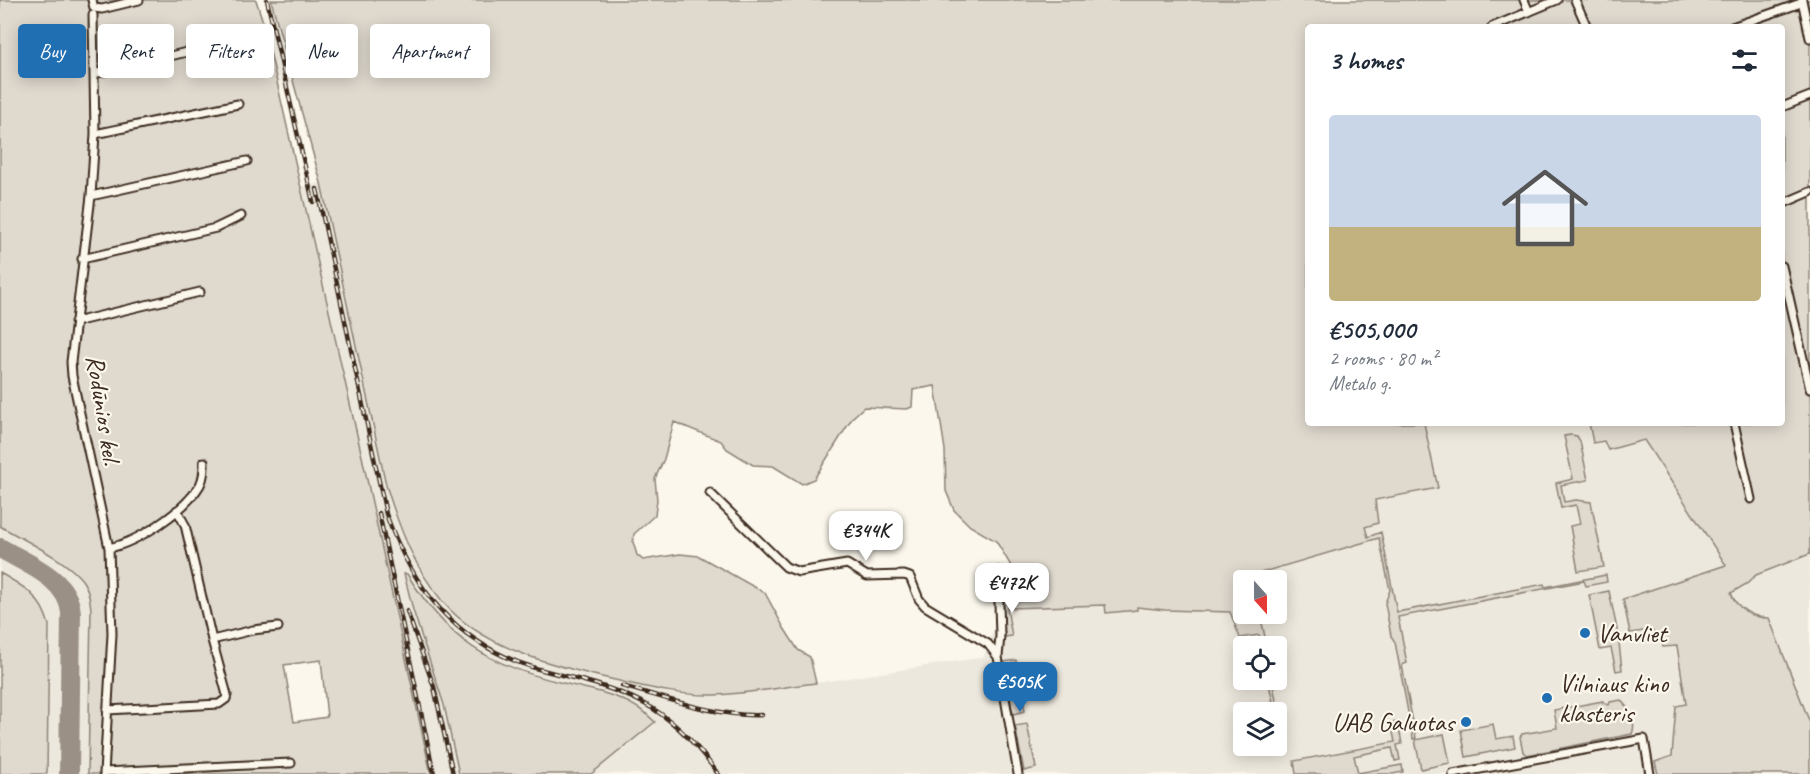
<!DOCTYPE html>
<meta charset="utf-8">
<style>
:root{--surface:#fff;--page:#f6f6f7;--text:#1f2937;--muted:#747a83;--line:#e0e1e3;--accent:#1f6fb2}
body{margin:0;font-family:Caveat,sans-serif;background:var(--page);color:var(--text);height:100vh;display:flex;flex-direction:column;font-size:22px;white-space:nowrap}
*{box-sizing:border-box;margin:0}
p{font-size:20px;color:var(--muted)}
.icon{flex:none;width:33px;height:33px;fill:none;stroke:currentColor;stroke-width:2;stroke-linecap:round;stroke-linejoin:round}
.map{position:relative;flex:1;overflow:hidden}
.details{position:absolute;left:1305px;top:24px;width:480px;height:402px;display:flex;flex-direction:column;background:var(--surface);border-radius:6px;box-shadow:0 3px 15px #0003}
.details>*{flex:none}
.top-card{position:absolute;left:18px;top:24px;width:570px;height:54px;display:flex;gap:12px}
.needle{width:39px;rotate:159deg}
.fabs{position:absolute;left:1233px;top:570px;display:grid;gap:12px}
.fabs a{display:grid;place-items:center;width:54px;height:54px;border-radius:6px;background:var(--surface);box-shadow:0 3px 15px #0003;font-size:30px}
.price{position:absolute;translate:-50% -51px;padding:0 14px;border-radius:12px;background:#fff;color:#222;font-size:20px;line-height:39px;filter:drop-shadow(0 2px 3px #0008)}
.price::after{content:'';position:absolute;left:50%;top:36px;width:18px;height:14px;margin-left:-9px;background:inherit;clip-path:polygon(0 0,100% 0,50% 100%)}
.price.active{background:var(--accent);color:#fff}
ul{padding:0;list-style:none}
li{display:grid;align-content:center;gap:12px;height:318px;padding:0 24px}
li+li{border-top:2px solid var(--line)}
li span{display:grid;place-items:center;height:186px;border-radius:6px;color:#555}
li>.icon{margin-inline-start:auto}
span .icon{width:108px;height:108px;fill:#fffc;stroke-width:1}
li b{font-size:26px}
h2{display:flex;justify-content:space-between;align-items:center;height:72px;padding:0 24px;font-size:26px}
.tag{padding:0 21px;border-radius:6px;background:var(--surface);box-shadow:0 3px 15px #0003;font-size:21px;line-height:54px}
.tag.active{background:var(--accent);color:#fff}
.map>svg:first-child{display:block}
.built{fill:#ede8dd;fill-rule:evenodd}
.green{fill:#dfd9ce;stroke:#8d8276;stroke-width:1.5;fill-rule:evenodd}
.lines{fill:none;stroke-linecap:round;stroke-linejoin:round}
.taxiway{stroke:#9b9085;stroke-width:20}
.minor-casing{stroke:#3b2a1e;stroke-width:11}
.minor{stroke:#fbf7ec;stroke-width:7}
.rail-casing{stroke:#3b2a1e;stroke-width:4.5}
.rail{stroke:#fbf7ec;stroke-width:2;stroke-dasharray:7;stroke-linecap:butt}
.poi-dot{fill:#1f6fb2;stroke:#fbf7ec;stroke-width:2}
.labels{text-anchor:middle;stroke-width:4.5;stroke-linejoin:round;paint-order:stroke}
.street-label{font-size:26px;fill:#3b2a1e;stroke:#fbf7ec}
.poi-label{font-size:26px;fill:#3b2a1e;stroke:#fbf7ec;text-anchor:start}
</style>
<div class="map">
<svg width="1810" height="774" viewBox="0 0 1810 774">
<rect width="100%" height="100%" fill="#fbf7ec"/>
<filter id="ink" filterUnits="userSpaceOnUse"><feTurbulence type="fractalNoise" baseFrequency=".0167" numOctaves="2"/><feDisplacementMap in="SourceGraphic" scale="12" xChannelSelector="R" yChannelSelector="G"/><feConvolveMatrix kernelMatrix="1 2 1 2 8 2 1 2 1" color-interpolation-filters="sRGB"/></filter>
<g filter="url(#ink)">
<path class="built" d="M0,0L107,567L100,774H0Z
M321,183L386,485L399,527L413,557L443,602L458,617L474,629L493,640L513,649L565,669L677,694L710,695L816,683L984,657L1002,605L1085,601L1165,610L1276,614V580H1246L1250,573L1368,536L1365,527L1375,500L1438,488L1424,423H1589L1593,443L1604,441L1644,440L1726,565L1651,630L1661,640L1677,646L1687,704L1676,706L1672,756L1655,762L1658,774H591L655,722L649,715L638,707L597,690L521,672L494,660L462,640L445,626L430,609L407,574L404,576L408,595L444,705L459,774H431L363,461L301,187ZM1244,646H1276V680H1244ZM1603,701V703L1610,704L1629,735L1523,752L1520,737L1522,734L1557,728L1554,710ZM1244,712H1276V746H1244Z
M1810,554V723L1769,619L1755,618L1739,606L1731,593L1748,583L1756,575Z"/>
<path class="green" d="M0,0H256L264,25L363,461L431,774H88L91,610C90,600 89,591 84,583C71,562 22,539 0,526ZM321,660L327,717L294,722L284,665Z
M271,0H1810V554L1756,575L1748,583L1731,593C1737,609 1753,618 1769,618L1810,723V774H1658L1655,762L1672,756L1676,706L1686,704L1677,646L1663,647L1661,640L1651,630L1630,633L1623,599L1726,565L1644,440L1608,450L1604,441L1593,443L1589,423H1782V27H1308V423H1424L1438,488L1375,500L1378,523L1365,527L1368,537L1381,532L1397,612L1544,584L1545,587L1606,575L1607,582L1586,586L1584,581L1398,617L1407,663L1402,665L1416,738L1413,739L1395,642L1391,636L1385,603L1390,590L1379,538L1253,575V580H1244V614H1260L1267,646H1262L1259,635L1240,638L1230,612L1165,610L1137,607V610L1106,613L1105,605L1007,608L1012,636L1005,637L1002,605L1016,574L996,541L970,526L954,510L946,491L945,450L935,386L913,390L912,407L907,409L864,407L853,417L814,479L802,484L773,466L753,465L727,449L721,441L674,422L664,459L655,479L657,500L655,515L634,534L633,542L637,555L643,560L680,554L699,556L765,593L784,628L798,650L810,657L816,683C781,687 743,695 708,695C679,695 651,688 623,682C564,668 484,651 443,602C414,568 399,527 386,485L321,183Z
M1571,435L1577,436L1580,441L1588,480L1561,485L1564,502L1576,500L1591,502L1604,567L1578,571L1570,526L1580,524L1576,505L1561,508L1556,483L1573,479L1564,436Z
M0,573C25,587 41,596 49,625L47,774H0Z
M404,574H407C449,641 487,665 563,683C596,691 631,696 655,722L591,774H459L444,705L413,610Z
M1609,591L1618,634L1622,670L1616,671L1611,648L1600,650L1589,595Z
M1016,660L1025,711L1013,714L1003,662Z
M1268,680H1272L1283,735V743L1277,744V735L1280,734Z
M1621,700C1629,709 1637,722 1632,734L1527,755L1523,752L1520,737L1522,734L1557,728L1554,710L1603,701V703L1609,705L1610,702Z
M1398,722L1402,744L1397,745L1400,760L1395,761L1392,748L1354,756L1358,773L1402,765L1403,772L1393,774H1296L1294,761L1395,742L1391,723Z
M1027,724L1036,768L1024,771L1015,726Z
M1493,724L1496,739L1513,736L1515,747L1466,757L1461,730Z
M1444,734L1450,763L1421,769L1415,740Z"/>
<g class="lines">
<path class="taxiway" d="M0,548C27,564 68,578 71,613L69,774"/>
<defs>
<path id="minor" d="M92,0L94,8L102,9L139,0
M1524,0L1529,12
M1575,0L1587,27
M1802,0L1810,38
M93,15L95,134L91,196L71,362L72,376L109,548L112,634L104,774
M1492,27L1557,0
M1732,27L1801,3
M94,74L225,43
M1782,107L1810,96
M95,134L238,104
M91,196L247,161
M1782,204L1810,192
M82,259L216,228L241,216
M1782,266L1810,389
M75,322L200,292
M1734,423L1751,499
M710,493L786,567L799,572L847,564L867,576L904,575L910,577L919,599L925,606L988,644L998,657
M177,510L185,525L212,640
M109,548C138,542 185,511 200,485C204,477 204,470 204,462
M998,571L1000,636L998,657L1018,774
M107,710L219,704L226,699L227,695L212,640L253,630L278,627
M104,772L291,763
M1453,774L1644,739L1650,774"/>
</defs>
<use href="#minor" class="minor-casing"/>
<use href="#minor" class="minor"/>
<defs>
<path id="rail" d="M267,0L313,202
M317,189L386,514C413,589 456,644 535,668C571,678 609,685 643,703C674,719 698,746 718,774
M379,513L434,774
M407,611L434,687L453,774
M622,686C667,698 715,717 762,715"/>
</defs>
<use href="#rail" class="rail-casing"/>
<use href="#rail" class="rail"/>
</g>
</g>
<g class="poi-dot">
<circle cx="1585" cy="633" r="6"/>
<circle cx="1547" cy="698" r="6"/>
<circle cx="1466" cy="722" r="6"/>
</g>
<g class="labels">
<g class="street-label">
<text transform="translate(104 410) rotate(81)" y="9">Rodūnios kel.</text>
</g>
<g class="poi-label">
<text x="1597" y="642">Vanvliet</text>
<text x="1559" y="692">Vilniaus kino<tspan x="1559" dy="30">klasteris</tspan></text>
<text x="1454" y="731" text-anchor="end">UAB Galuotas</text>
</g>
</g>
</svg>
<div class="fabs">
<a><svg class="needle" viewBox="-14 -14 28 28"><path d="M0-13l5 13h-10z" fill="#e53935"/><path d="M0 13l5-13h-10z" fill="#747a83"/></svg></a>
<a><svg class="icon" aria-label="locate" viewBox="0 0 24 24"><circle cx="12" cy="12" r="6"/><path d="M12 2v4M12 18v4M2 12h4M18 12h4"/></svg></a>
<a><svg class="icon" aria-label="layers" viewBox="0 0 24 24"><path d="M12 4l9 5-9 5-9-5zM3 14l9 5 9-5"/></svg></a>
</div>
<b class="price" style="left:866px;top:562px">€344K</b>
<b class="price" style="left:1012px;top:614px">€472K</b>
<b class="price active" style="left:1020px;top:713px">€505K</b>
<div class="top-card">
<a class="tag active">Buy</a>
<a class="tag">Rent</a>
<a class="tag">Filters</a>
<a class="tag">New</a>
<a class="tag">Apartment</a>
</div>
<section class="details">
<h2>3 homes<svg class="icon" aria-label="filters" viewBox="0 0 24 24"><path d="M4 7h16M4 17h16"/><circle cx="9" cy="7" r="2"/><circle cx="15" cy="17" r="2"/></svg></h2>
<ul>
<li><span style="background:linear-gradient(#c9d6e8 60%,#c2b280 0)"><svg class="icon" aria-label="home" viewBox="0 0 24 24"><path d="M3 11l9-7 9 7M6 9v11h12V9"/></svg></span><div><b>€505,000</b><p>2 rooms · 80 m²</p><p>Metalo g.</p></div></li>
</ul>
</section>
</div>
